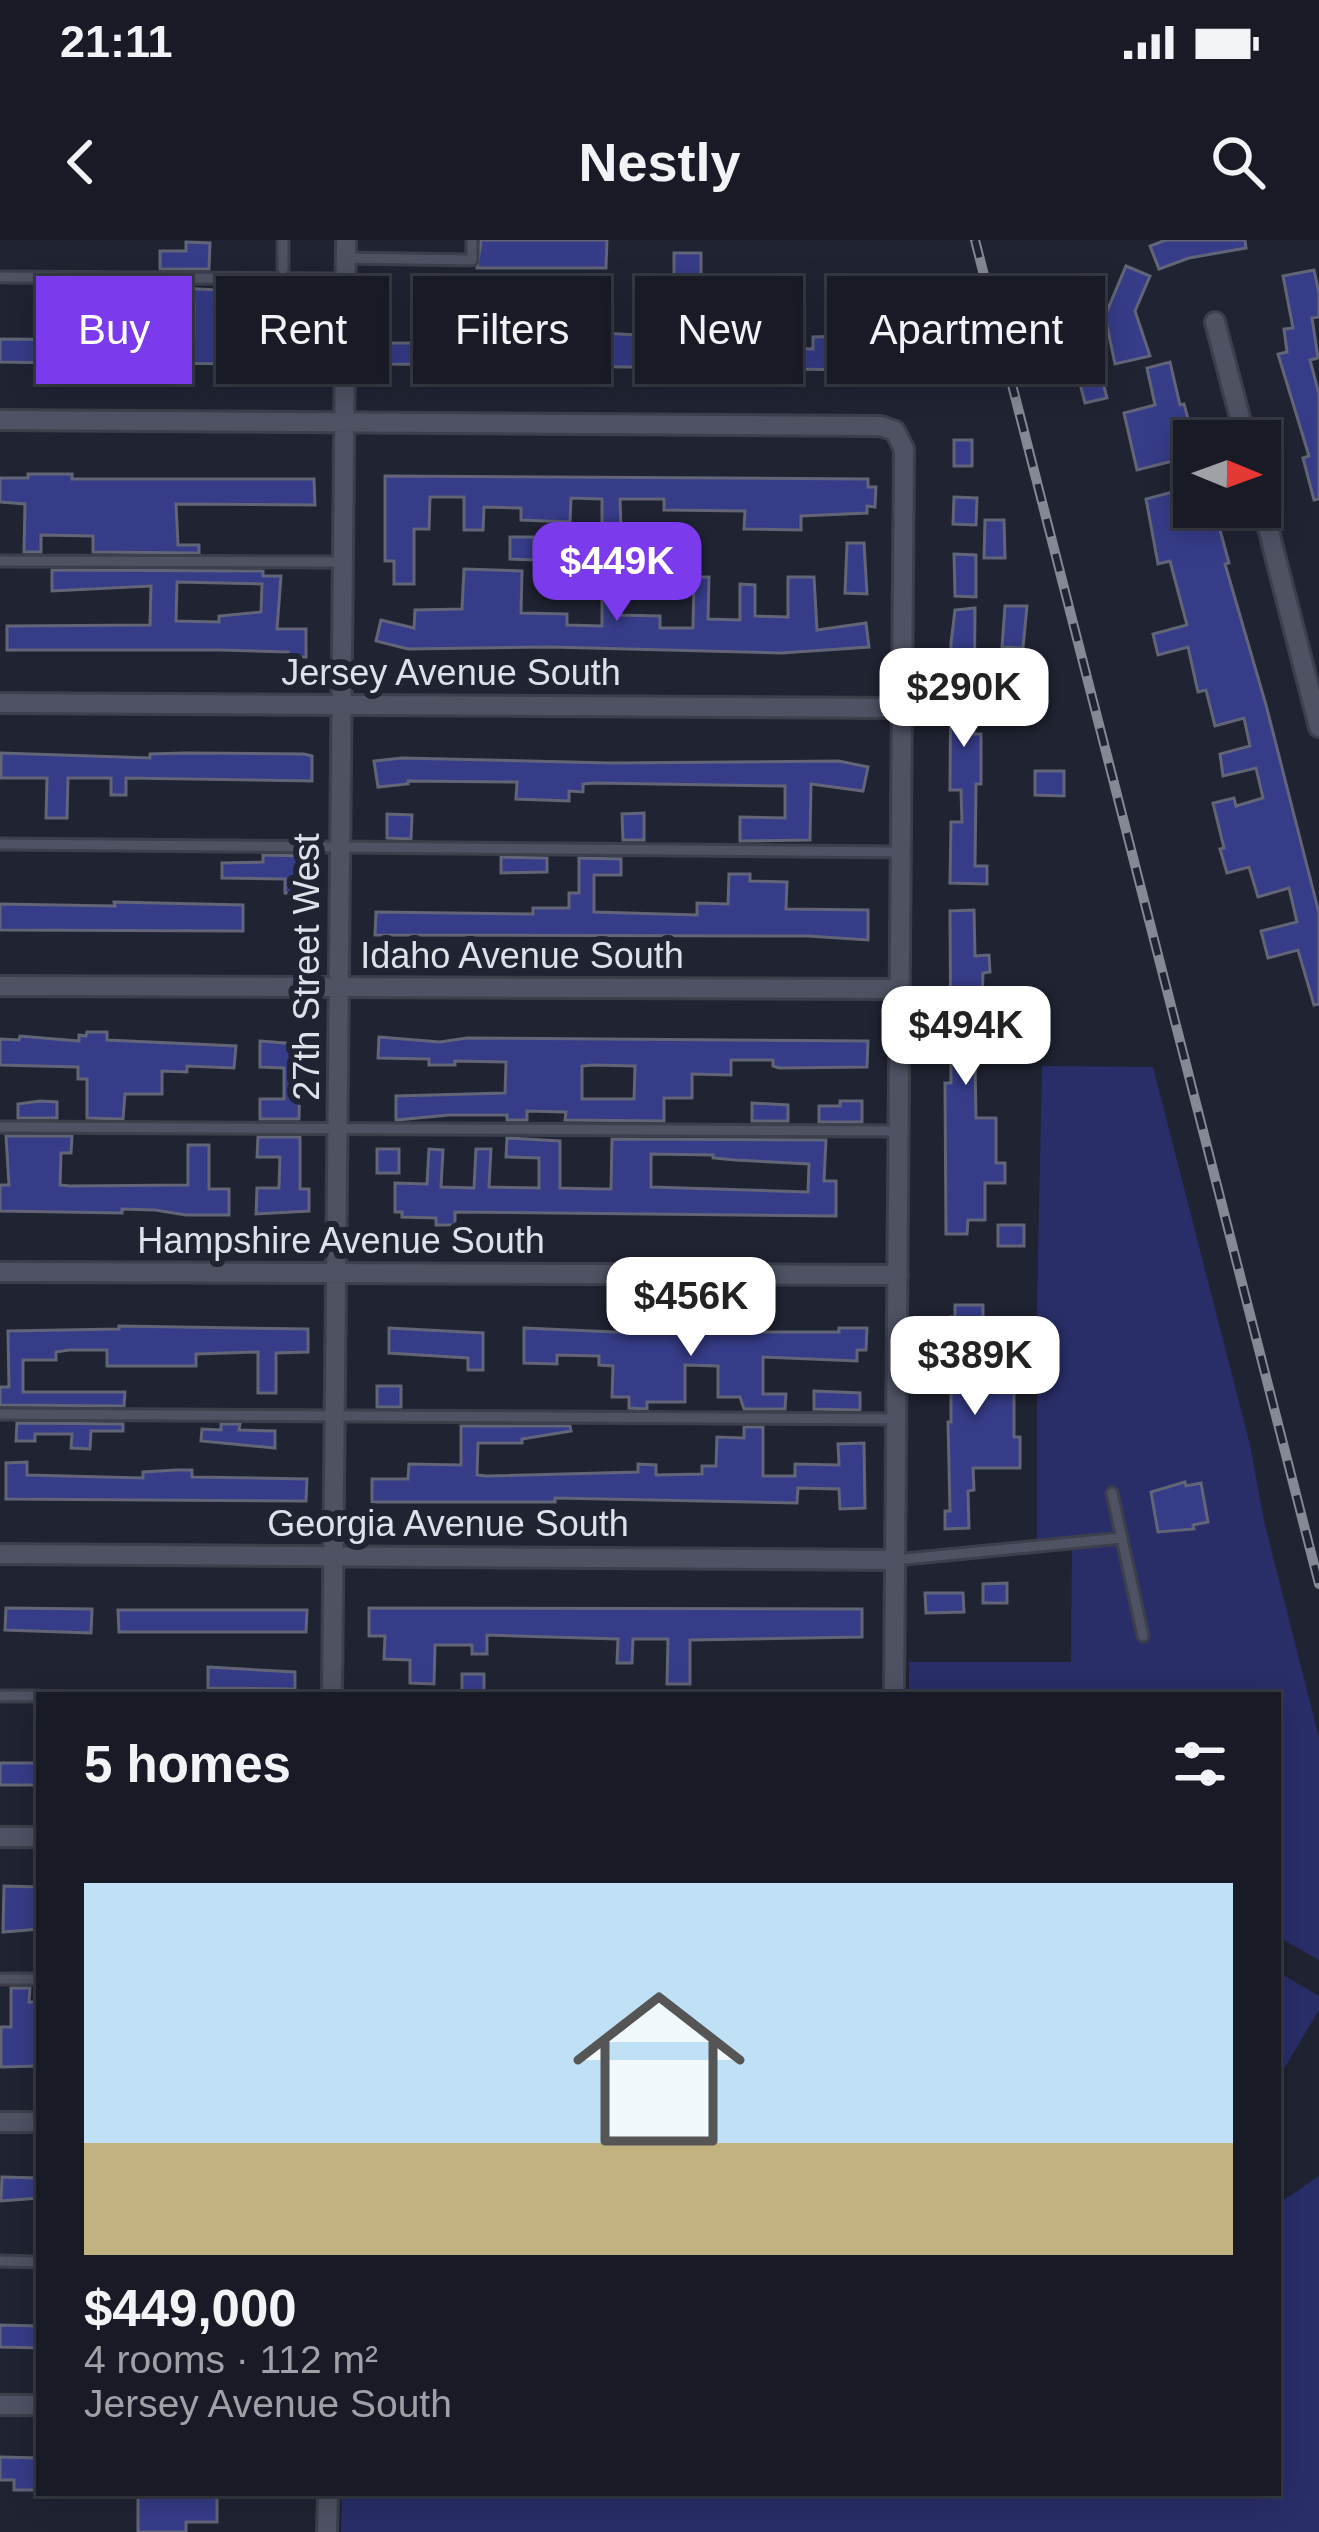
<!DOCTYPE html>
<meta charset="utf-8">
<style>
:root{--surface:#181a26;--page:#21232e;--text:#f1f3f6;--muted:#9fa1a7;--line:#363843;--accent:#7c3aed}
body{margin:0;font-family:Helvetica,sans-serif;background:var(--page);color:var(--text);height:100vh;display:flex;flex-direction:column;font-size:45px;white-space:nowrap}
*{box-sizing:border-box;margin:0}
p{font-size:39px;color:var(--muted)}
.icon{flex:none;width:66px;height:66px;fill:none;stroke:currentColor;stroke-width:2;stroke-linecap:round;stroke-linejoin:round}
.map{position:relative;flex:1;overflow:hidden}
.drawer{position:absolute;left:36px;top:1452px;width:1245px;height:804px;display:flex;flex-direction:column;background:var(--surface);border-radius:0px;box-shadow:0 6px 30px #0003,0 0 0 3px var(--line)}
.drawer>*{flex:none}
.hud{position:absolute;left:36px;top:36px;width:1248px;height:108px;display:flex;gap:24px}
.needle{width:78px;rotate:91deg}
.fabs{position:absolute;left:1173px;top:180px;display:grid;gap:24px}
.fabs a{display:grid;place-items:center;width:108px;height:108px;border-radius:0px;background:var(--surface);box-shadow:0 6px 30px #0003,0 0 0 3px var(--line);font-size:60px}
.price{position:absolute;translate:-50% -102px;padding:0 27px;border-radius:24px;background:#fff;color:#222;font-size:39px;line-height:78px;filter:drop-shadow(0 3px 6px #0008)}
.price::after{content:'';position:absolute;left:50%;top:72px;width:36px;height:27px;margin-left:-18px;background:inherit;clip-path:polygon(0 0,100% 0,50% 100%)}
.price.active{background:var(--accent);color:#fff}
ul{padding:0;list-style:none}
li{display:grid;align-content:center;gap:24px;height:636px;padding:0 48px}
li+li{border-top:3px solid var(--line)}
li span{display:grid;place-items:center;height:372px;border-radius:0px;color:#555}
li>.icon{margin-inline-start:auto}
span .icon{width:216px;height:216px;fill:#fffc;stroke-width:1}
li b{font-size:51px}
h2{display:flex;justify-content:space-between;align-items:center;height:144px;padding:0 48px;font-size:51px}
.chip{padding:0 42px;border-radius:0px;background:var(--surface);box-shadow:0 6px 30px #0003,0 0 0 3px var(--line);font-size:42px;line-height:108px}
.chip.active{background:var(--accent);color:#fff}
.status{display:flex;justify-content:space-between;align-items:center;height:84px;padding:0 60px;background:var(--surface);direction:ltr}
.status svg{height:33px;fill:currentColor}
header{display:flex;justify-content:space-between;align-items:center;height:156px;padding:0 48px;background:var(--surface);font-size:54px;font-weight:600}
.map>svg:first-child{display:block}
.green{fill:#292e69}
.building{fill:#363c88;stroke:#616577;stroke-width:3;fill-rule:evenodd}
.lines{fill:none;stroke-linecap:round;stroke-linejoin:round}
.lane-casing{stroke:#3d3f4c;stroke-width:15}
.street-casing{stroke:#3d3f4c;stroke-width:24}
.lane{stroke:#4e5263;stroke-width:9}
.street{stroke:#4e5263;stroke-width:18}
.rail-casing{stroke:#868895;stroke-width:10}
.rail{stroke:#202332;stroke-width:6;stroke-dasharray:18;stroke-linecap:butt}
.labels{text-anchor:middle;stroke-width:12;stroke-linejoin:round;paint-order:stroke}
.street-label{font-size:36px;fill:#dee0ea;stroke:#202332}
</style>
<div class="status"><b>21:11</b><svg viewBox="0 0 49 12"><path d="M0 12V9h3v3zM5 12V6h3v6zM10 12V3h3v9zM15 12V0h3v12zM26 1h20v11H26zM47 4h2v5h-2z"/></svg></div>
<header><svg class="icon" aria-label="back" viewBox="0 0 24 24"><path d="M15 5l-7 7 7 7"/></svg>Nestly<svg class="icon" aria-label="search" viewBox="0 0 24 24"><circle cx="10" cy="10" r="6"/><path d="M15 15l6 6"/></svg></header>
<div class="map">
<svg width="1319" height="2292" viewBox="0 0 1319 2292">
<rect width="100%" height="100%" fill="#202332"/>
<path class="green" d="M1042,826L1153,827L1250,1205L1264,1281L1319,1498V1720L1278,1697V1455H909V1422H1071L1072,1299L1037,1302V1064Z
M1278,1732L1319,1756V1770L1278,1839Z
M1319,1936V2292H341L342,2253H1278V1964Z"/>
<path class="building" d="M481,0H607L606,28H477Z
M1166,0H1245L1246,8L1189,18L1159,29L1150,6Z
M186,2L210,3L209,29H160V11H186Z
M674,13H701V36H674Z
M1126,26L1150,36L1135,71L1150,116L1115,124L1105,76Z
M1314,30L1319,53V77L1312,78L1318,118L1310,120L1319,154V259L1314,260L1303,218L1309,216L1278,114L1287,112L1284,89L1293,88L1283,36Z
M894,45H920V72H893Z
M161,47L255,52V47L309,48L308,67L249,66L248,97L312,100L311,125L162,123V119L153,120V97L194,96V63H161Z
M479,62V72H513V103H543V98H586V92L673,97V78L777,77V108L813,109V97L846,96V62H865V130L383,124V103H415V64Z
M0,99L118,100L117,124L0,122Z
M910,99L924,100V110L936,111L935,132L892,130L893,109H909Z
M1170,122L1180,165L1184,164L1194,200V267H1213L1220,290L1229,323L1225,324L1266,465L1319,673V764L1314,765L1298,710L1268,718L1261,691L1297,682L1289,648L1258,657L1249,627L1227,633L1220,609L1224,608L1213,563L1234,558L1236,566L1263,558L1256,528L1223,536L1220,514L1250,506L1244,478L1215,486L1206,450L1198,452L1188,407L1158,415L1153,394L1187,385L1170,321L1158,324L1146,259L1184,249L1177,220L1137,230L1124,173L1155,165L1147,128Z
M1100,131L1107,158L1085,163L1078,136Z
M954,200H972V226H954Z
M28,234H72V239H314L315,265L176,264L178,305H199V313L93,312V296L41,295V312H24L25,264L0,262V238H28Z
M385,236L868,239V247H876L875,267L867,266V273L801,276V290L744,289L745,271L664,270V259H620L621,289H602V259L571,258L570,282L521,280V268L484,267L483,290H464V257H430L429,289H414V344H394V321H385Z
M954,257L977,258L976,285L953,284Z
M985,280H1004L1005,318H984Z
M510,297H534V320L510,319Z
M653,298L677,299L676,322L653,321Z
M847,303H864L867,354L845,353Z
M954,314L976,315V357L955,356Z
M464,329L522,331L521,373L567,374V385L602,386V349H618V375L660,376V388H693L694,337H709L708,379L740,380V344L755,345V376L788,377V337H814L817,390L866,383L869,407L781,413L550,407L408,409L376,401L381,380L414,388L415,370L462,369Z
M52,330L263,331V336H281L277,389H306V417H288V412L219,410H7V386L150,385L151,346L52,351ZM177,342L262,344L261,372L219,376V382L176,381Z
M1005,366H1027L1023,408L1002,407Z
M975,368L974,494H981V544H976L975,626H987V644L950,643L951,582H962L961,550H950L951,403L955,370Z
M1,513L150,518V514L185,513L304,514L312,516V541L126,538V555H111V538H68L67,578H46L47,538H1Z
M402,518L611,523L839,521L868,527L863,551L811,544L810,600L740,601V577L785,578V546L594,543L583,544V552L569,551V561L516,559L517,542L408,541V544L378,547L374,521Z
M1035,531H1064V556L1035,555Z
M644,573V600H623L622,574Z
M387,574L412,575L411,599L387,598Z
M263,615L305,616V624H310L305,654L285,653V639L222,638V623L263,622Z
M501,617L547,618V632L501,633Z
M579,618L621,619V635H594V672L697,675V663L728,664L729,634H750V641L787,642L786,669L868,670V700L808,696L375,695L376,672L533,674V668H569V653H579Z
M114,662L243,665V691L0,690V664L115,666Z
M974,670L975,716L989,715L990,732L983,733L982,762H974L976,878H996V923H1005V943H985V980H968L967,994H946L945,843H951L950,671Z
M87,792H107V800L236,806L234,828L187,826V832L162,831V854H125L123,879L87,878V839H78V827L0,825V799L19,800L20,796L79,801V795L86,796Z
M379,797L440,802L467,798L868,801L867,827L779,828L773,826V820H731V835L692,834V858H664V881L565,880L566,872L527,871V880H507V875H449L396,880V856L505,853L506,822L455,821V825H429V819L378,818ZM593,825L635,826L634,859H582V826Z
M260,801L310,805V828H300L299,879H260V859H284V828L260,827Z
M40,861L57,862V878H18V864Z
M840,861H862V882H819V866H840Z
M752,863L788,865V881H752Z
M6,896H72L71,913H61L60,945L70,946L188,945V905H209V949H229V975H186L155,970L122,969V973L0,971V945H9Z
M258,897H300V949H309V971L256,974L257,948H279L280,917H257Z
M507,898L560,901V948L600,949H611L612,899L826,900L824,941H836V976L455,972V985H436V978L402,977V972H395V943L427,944L429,909L443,910L441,947L474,948L476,909H491L489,947L539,948V918L506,917ZM651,914L713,915V918L735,920L809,924L808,952L651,947Z
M377,909H399V933H377Z
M998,985H1024V1006H998Z
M955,1065H983V1081H978L980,1152L1014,1153V1197H1020V1228H973L974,1250L968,1251L969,1288L945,1289V1271H950L948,1182H951V1077H955Z
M119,1086L308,1089V1112L276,1113V1153H258V1112L196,1114V1126H107V1110H69L56,1112V1120H23V1152H125L124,1166L0,1165V1147H9L8,1091L119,1089Z
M389,1088L483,1093V1130H468V1118L389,1113Z
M524,1088L615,1092H839V1088H867L866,1110H857V1121L763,1117V1154H786L785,1169H744L740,1157H718V1126L685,1125V1162H647V1169L629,1168V1157H612L613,1126L599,1125V1116L557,1115V1124L524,1123Z
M377,1146H401V1167H377Z
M814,1151L860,1153V1170L814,1169Z
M17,1183L123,1184V1191H91L90,1209L71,1208L72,1194H35V1201H16Z
M221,1184H240L239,1190L275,1191V1208L201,1201L202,1189L221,1190Z
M461,1186H570L571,1191L522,1199V1203H478L477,1235L487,1236L638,1232V1224L656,1225V1235L702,1234V1226H716L717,1197L744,1198V1187H763V1236H795V1224L839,1225L838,1204L864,1203L865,1268L840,1269L839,1249L798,1248L797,1263L555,1258V1262H372V1239H408L409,1224L461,1225Z
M27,1222V1235L143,1238V1232L177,1230H192V1237L307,1239L306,1261L6,1259V1223Z
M1185,1242L1186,1246L1201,1243L1208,1282L1193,1285L1194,1289L1158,1292L1151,1252Z
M1007,1343V1363H983V1344Z
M925,1353H963L964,1372L926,1373Z
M6,1368L92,1369L91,1393L5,1390Z
M369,1368L862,1369V1397L690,1400V1444H667L668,1399H633L632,1423H617L618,1399L487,1395V1414H472V1405H435L434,1444L410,1443V1420L384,1419L385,1396H369Z
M118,1370H307L306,1392H119Z
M208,1427L295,1432V1449L208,1448Z
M462,1434H484V1455H462Z
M0,1523H39V1545H0Z
M4,1646L39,1647V1689L3,1692Z
M11,1748H30L29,1762H39V1826L1,1827V1787H11Z
M2,1937L39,1938V1958L1,1961Z
M0,2085L39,2086V2108L0,2107Z
M0,2217L39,2218V2250H14V2240H0Z
M138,2253H217V2282H186V2292H138Z"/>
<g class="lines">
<defs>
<path id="lane" d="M283,0V29
M345,18L472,20V0
M0,37L345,39
M0,321L343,322
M0,604L901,612
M0,887L900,891
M0,1174L897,1179
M1112,1253L1143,1396
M895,1320L1122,1298
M0,1456H39
M0,1739H39
M0,2021L39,2022"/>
<path id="street" d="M1215,82L1246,201
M0,180L881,186L895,191L904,209L894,1455
M1260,257L1319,487
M0,463L902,468
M0,746L900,749
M0,1032L898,1035
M0,1314L895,1320
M332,1455L346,0
M0,1597H39
M0,1882H39
M0,2165H39
M327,2292L328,2253"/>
</defs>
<use href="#lane" class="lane-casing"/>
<use href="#street" class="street-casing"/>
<use href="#lane" class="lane"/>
<use href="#street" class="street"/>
<defs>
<path id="rail" d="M975,0L1319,1344"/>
</defs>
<use href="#rail" class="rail-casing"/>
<use href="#rail" class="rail"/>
</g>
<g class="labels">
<g class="street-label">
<text x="451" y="445">Jersey Avenue South</text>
<text x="522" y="728">Idaho Avenue South</text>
<text transform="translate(306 727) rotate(-90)" y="13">27th Street West</text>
<text x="341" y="1013">Hampshire Avenue South</text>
<text x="448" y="1296">Georgia Avenue South</text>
</g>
</g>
</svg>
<div class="fabs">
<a><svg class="needle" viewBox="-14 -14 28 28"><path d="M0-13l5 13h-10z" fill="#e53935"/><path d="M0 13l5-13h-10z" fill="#9fa1a7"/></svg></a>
</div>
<b class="price active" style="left:617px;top:384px">$449K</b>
<b class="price" style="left:964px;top:510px">$290K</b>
<b class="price" style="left:966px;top:848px">$494K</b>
<b class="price" style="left:691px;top:1119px">$456K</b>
<b class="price" style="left:975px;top:1178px">$389K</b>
<div class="hud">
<a class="chip active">Buy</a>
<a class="chip">Rent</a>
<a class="chip">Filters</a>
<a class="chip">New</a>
<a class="chip">Apartment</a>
</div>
<section class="drawer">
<h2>5 homes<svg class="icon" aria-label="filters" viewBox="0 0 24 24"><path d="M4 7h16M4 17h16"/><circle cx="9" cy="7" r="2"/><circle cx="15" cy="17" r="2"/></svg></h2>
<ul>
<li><span style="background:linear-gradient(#bfe0f5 70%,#c2b280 0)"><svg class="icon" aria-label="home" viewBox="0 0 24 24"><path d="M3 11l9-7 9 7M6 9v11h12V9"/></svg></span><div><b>$449,000</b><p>4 rooms · 112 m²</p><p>Jersey Avenue South</p></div></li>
</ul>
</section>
</div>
